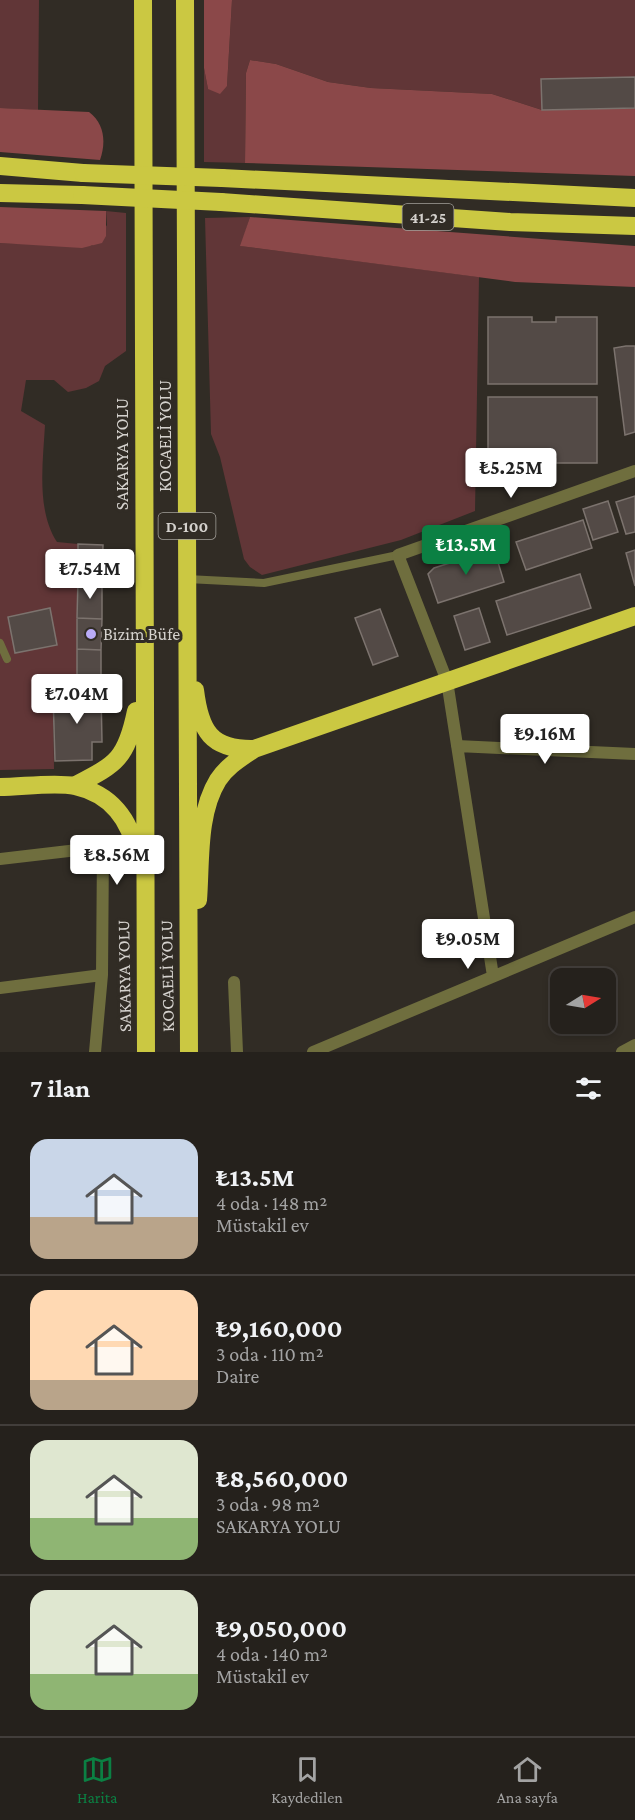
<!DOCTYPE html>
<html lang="tr">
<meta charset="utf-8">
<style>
:root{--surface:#25211c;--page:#2d2925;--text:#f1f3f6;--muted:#a3a3a3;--line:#423e3b;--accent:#0b8043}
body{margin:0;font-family:"Crimson Pro",serif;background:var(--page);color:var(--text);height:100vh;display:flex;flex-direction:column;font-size:22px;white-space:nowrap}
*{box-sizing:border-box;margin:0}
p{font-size:20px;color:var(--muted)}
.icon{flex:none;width:33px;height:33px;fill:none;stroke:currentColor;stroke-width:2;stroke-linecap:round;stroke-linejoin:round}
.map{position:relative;height:1052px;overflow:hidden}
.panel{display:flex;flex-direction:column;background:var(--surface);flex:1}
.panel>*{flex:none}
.needle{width:39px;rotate:79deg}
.tools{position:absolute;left:550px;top:968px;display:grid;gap:12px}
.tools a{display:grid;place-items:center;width:66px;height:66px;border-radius:12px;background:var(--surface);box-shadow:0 3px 9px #0003,0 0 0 2px var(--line);font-size:30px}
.price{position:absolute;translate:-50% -51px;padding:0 14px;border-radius:6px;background:#fff;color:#222;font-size:20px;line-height:39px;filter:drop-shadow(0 2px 3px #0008)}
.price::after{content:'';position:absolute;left:50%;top:36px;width:18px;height:14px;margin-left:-9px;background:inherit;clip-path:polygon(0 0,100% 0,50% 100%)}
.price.selected{background:var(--accent);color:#fff}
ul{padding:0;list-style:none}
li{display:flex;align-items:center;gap:18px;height:150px;padding:0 30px}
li+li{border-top:2px solid var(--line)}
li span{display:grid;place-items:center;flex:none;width:168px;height:120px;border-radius:18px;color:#555}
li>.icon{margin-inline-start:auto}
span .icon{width:72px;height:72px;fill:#fffc;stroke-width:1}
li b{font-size:26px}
h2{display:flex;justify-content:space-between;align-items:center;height:72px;padding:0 30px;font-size:26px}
.dock{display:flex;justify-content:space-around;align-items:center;height:84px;border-top:2px solid var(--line);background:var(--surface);font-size:16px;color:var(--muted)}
.dock a{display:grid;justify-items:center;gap:3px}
.dock .selected{color:var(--accent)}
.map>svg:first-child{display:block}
.green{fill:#613637}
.forest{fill:#8b4849}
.building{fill:#534a46;stroke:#7c736e;stroke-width:1.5}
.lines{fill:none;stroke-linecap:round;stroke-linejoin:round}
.lane{stroke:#6f6e3e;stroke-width:8}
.street{stroke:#6f6e3e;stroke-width:12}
.highway{stroke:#cbc842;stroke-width:18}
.highway-bridge{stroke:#cbc842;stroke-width:18}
.poi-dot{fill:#b9abf7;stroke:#312c25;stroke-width:2}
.labels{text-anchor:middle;stroke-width:6;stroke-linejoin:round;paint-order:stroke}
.shield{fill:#312c25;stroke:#a3a09b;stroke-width:1.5}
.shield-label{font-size:16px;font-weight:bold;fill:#d4d1cd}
.street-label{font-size:18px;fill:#d4d1cd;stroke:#312c25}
.poi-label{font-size:18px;fill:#d4d1cd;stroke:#312c25;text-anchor:start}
</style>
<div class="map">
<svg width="635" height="1052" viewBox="0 0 635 1052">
<rect width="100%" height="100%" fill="#312c25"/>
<path class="green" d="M0,0H39L38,110L0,108Z
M232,0H635V108L542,110L492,94L371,88L328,82L276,64L250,60L246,73L245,163L204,162V68L208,89L227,86Z
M106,211L126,213V351L105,366L99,381L86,388L68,392L54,380H26L21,411L45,425C43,462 36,510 57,542L78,544L77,693L53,694L54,769L0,770V243L92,246L107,225Z
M250,217L241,246L479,277L475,511L401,540L262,575L250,567L244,559L220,457L211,434L205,218Z"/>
<path class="forest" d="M204,0H232L227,86L220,94L208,89L204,68Z
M250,60L276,64L328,82L371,88L492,94L542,110L635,108V176L245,163L246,73Z
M0,108L89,112C105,124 106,143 100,160L0,152Z
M0,207L106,211V236L102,243L82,248L0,243Z
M250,217L635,246V287L515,282L240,246Z"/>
<path class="building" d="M635,77V108L542,110L541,79Z
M488,317H532V322H556V317H597V384H488Z
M626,346H635V432L625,435L614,348Z
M488,397H597V463H556V459H532V464H488Z
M635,496V532L626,534L616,502Z
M608,501L618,532L593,540L583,509Z
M583,520L592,548L526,570L516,542Z
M78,544L103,545L102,581L78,580Z
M494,549L504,582L438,603L428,574L434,568Z
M635,550V586L626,553Z
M580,574L591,608L507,635L496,601Z
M78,580L102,581V619L77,618Z
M50,608L57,645L15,653L8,617Z
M479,608L490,642L465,650L454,616Z
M380,609L398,656L373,665L355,618Z
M77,618L102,619L101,650L77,649Z
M77,649L101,650V693H77Z
M101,693L102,742H92V760L55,761L53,694Z"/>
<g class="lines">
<path class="lane" d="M187,579L264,583L398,555
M0,643L7,659"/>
<path class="street" d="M457,746L635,754
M0,859L103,847L102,975L95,1052
M493,976L447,681L398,555L635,471
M234,982L237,1052
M0,988L102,975
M313,1052L635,917
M622,1052L635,1045"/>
<path class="highway" d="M143,0L146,1052
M185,0L189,1052
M0,166L83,173
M222,178L635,198
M0,193L82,195
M221,202L510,222L635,226
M195,690C200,731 211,750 254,749
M74,786C116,764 126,760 136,711
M0,787C22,787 54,782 75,786C111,794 131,820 136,854
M198,900C201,862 197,814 218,780C227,766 241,758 254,749L635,616"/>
<path class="highway-bridge" d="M83,173L222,178
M82,195L221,202"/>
</g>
<circle class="poi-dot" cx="91" cy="634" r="6"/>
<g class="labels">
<g class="shield">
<rect x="402.5" y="204" width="51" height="26" rx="4.5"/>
<rect x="158.5" y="513" width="57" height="26" rx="4.5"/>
</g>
<g class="shield-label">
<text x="428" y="223">41-25</text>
<text x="187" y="532">D-100</text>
</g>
<g class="street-label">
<text transform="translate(165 436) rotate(-90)" y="6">KOCAELİ YOLU</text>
<text transform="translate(122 454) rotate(-90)" y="6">SAKARYA YOLU</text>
<text transform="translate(124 976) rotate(-91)" y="6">SAKARYA YOLU</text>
<text transform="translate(167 976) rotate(-91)" y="6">KOCAELİ YOLU</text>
</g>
<g class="poi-label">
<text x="103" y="640">Bizim Büfe</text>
</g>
</g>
</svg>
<div class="tools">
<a><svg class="needle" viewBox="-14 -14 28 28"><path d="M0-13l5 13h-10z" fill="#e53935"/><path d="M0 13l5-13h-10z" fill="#a3a3a3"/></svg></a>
</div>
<b class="price" style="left:511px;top:499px">₺5.25M</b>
<b class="price selected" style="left:466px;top:576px">₺13.5M</b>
<b class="price" style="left:90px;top:600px">₺7.54M</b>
<b class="price" style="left:77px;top:725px">₺7.04M</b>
<b class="price" style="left:545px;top:765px">₺9.16M</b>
<b class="price" style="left:117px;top:886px">₺8.56M</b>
<b class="price" style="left:468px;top:970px">₺9.05M</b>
</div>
<section class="panel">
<h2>7 ilan<svg class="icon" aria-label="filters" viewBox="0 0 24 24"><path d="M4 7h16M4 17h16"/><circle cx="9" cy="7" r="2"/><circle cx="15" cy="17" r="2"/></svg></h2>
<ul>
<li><span style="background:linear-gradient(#c9d6e8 65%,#b9a48a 0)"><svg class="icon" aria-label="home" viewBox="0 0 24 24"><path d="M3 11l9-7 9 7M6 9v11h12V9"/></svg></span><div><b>₺13.5M</b><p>4 oda · 148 m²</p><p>Müstakil ev</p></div></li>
<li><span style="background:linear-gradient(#ffd9b3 75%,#b9a48a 0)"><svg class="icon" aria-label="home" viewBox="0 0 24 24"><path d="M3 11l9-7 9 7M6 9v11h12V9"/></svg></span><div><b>₺9,160,000</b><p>3 oda · 110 m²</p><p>Daire</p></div></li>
<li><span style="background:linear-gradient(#dfe7d0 65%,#8fb573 0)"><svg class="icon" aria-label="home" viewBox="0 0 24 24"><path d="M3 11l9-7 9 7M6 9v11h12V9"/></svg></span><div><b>₺8,560,000</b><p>3 oda · 98 m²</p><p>SAKARYA YOLU</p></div></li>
<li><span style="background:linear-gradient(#dfe7d0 70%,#8fb573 0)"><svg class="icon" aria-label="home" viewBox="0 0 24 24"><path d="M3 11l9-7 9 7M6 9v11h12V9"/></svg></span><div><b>₺9,050,000</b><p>4 oda · 140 m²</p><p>Müstakil ev</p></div></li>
</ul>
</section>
<nav class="dock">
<a class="selected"><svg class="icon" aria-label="map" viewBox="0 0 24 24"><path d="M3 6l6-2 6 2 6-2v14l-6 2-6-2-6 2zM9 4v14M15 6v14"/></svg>Harita</a>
<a><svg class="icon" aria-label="saved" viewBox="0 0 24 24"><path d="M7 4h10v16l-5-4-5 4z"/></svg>Kaydedilen</a>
<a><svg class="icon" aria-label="home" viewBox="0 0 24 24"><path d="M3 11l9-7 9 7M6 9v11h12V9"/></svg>Ana sayfa</a>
</nav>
